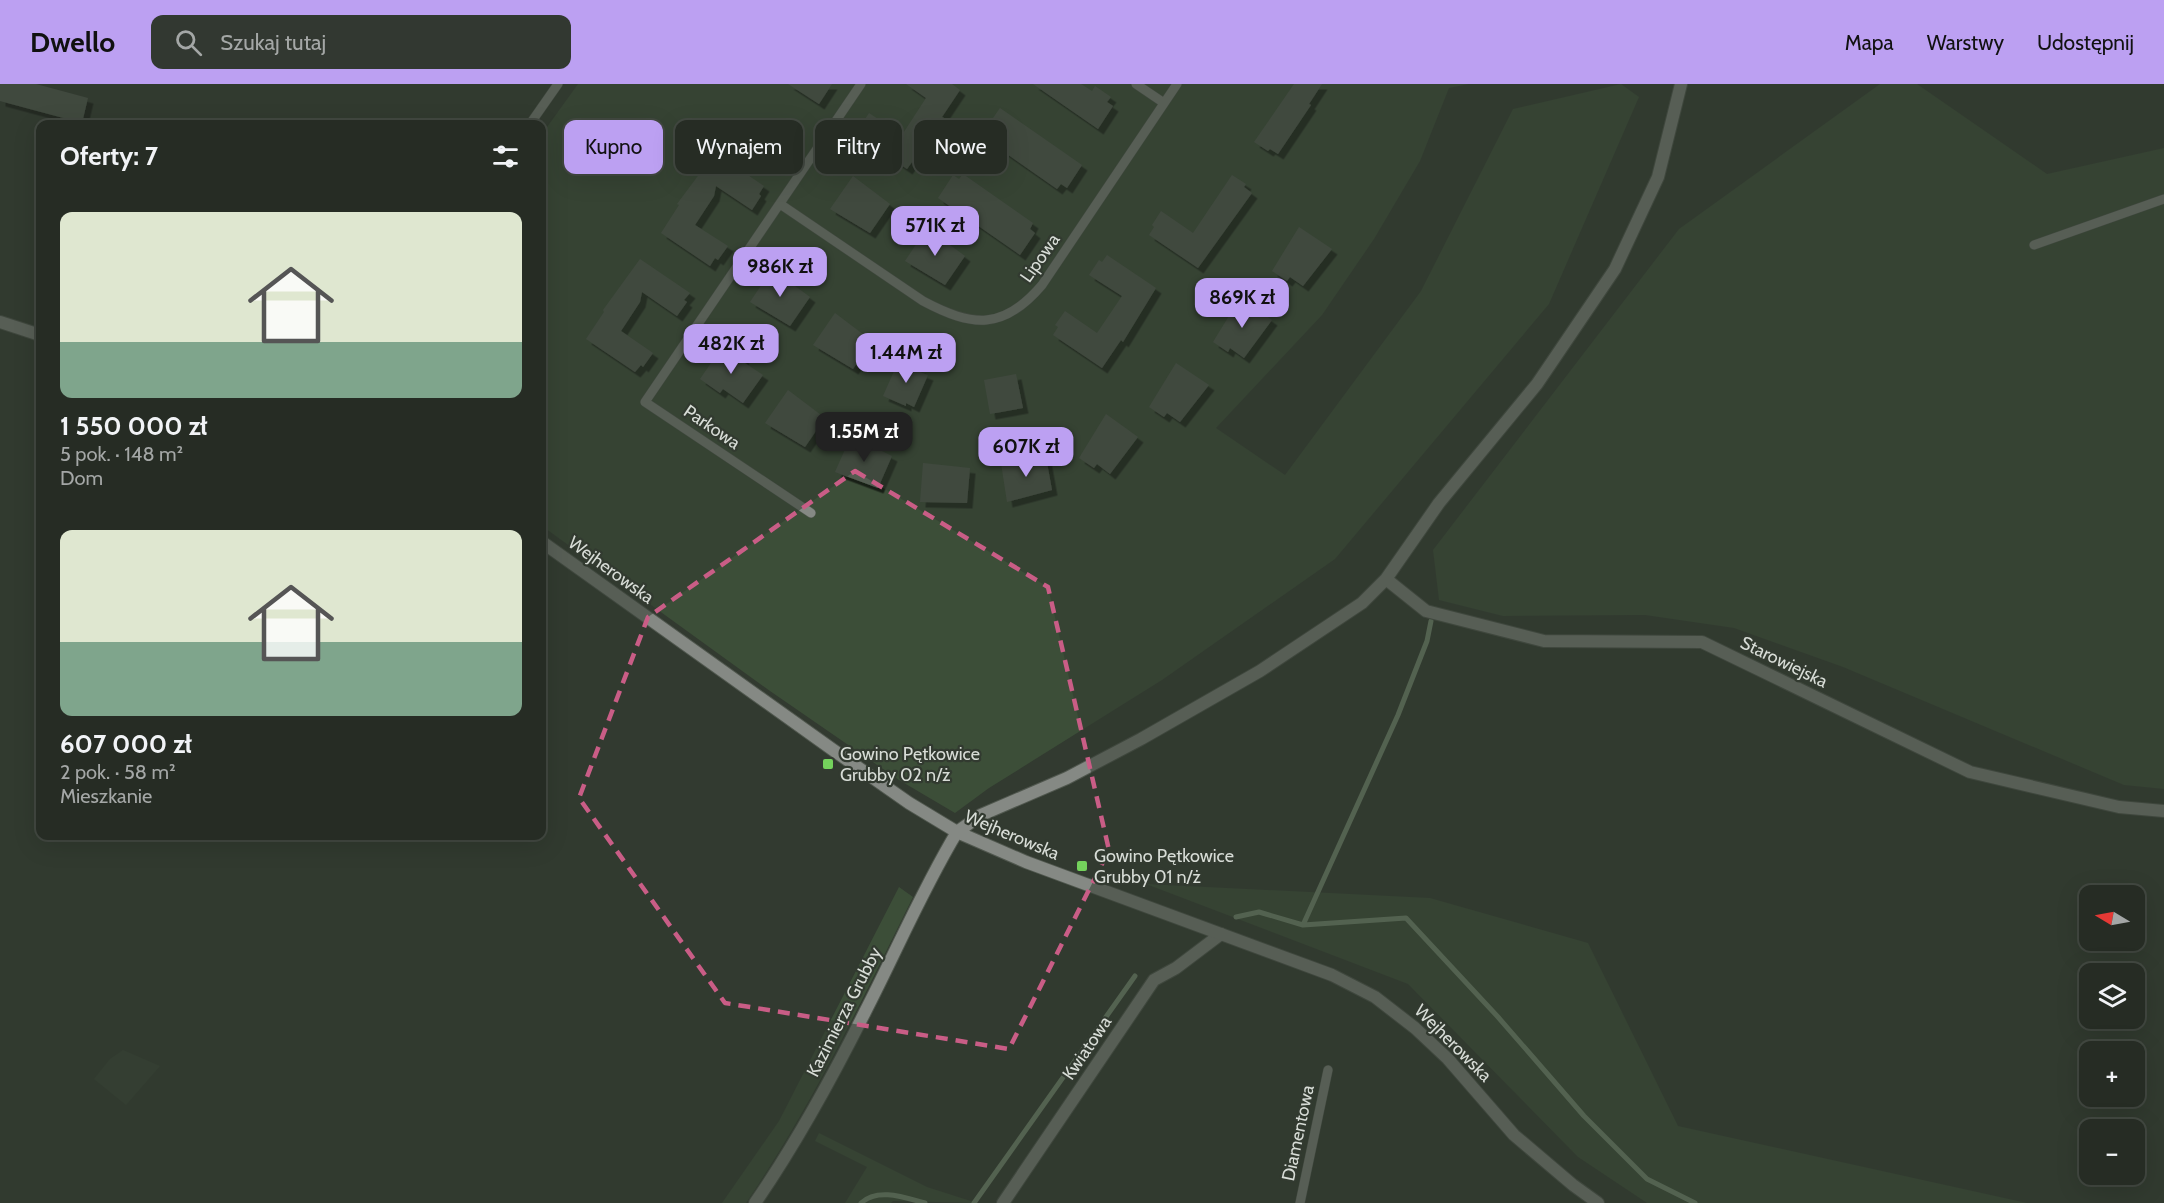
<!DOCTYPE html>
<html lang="pl">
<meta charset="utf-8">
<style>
:root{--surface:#262c24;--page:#323831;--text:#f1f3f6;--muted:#a4a7a6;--line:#424841;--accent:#bca0f2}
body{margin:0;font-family:Cabin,sans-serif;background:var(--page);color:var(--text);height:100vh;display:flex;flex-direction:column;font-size:22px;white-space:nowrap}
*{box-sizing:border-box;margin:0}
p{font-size:20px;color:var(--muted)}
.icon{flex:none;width:33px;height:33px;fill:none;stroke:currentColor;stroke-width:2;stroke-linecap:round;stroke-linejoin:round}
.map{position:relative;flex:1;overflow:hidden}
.side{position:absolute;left:36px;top:36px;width:510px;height:720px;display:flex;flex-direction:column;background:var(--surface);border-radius:12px;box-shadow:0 6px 24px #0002,0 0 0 2px var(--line)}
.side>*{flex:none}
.guide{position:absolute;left:564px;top:36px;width:570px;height:54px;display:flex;gap:12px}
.needle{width:39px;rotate:280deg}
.fabs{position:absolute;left:2079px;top:801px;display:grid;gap:12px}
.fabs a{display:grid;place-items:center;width:66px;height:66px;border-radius:12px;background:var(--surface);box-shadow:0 6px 24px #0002,0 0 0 2px var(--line);font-size:30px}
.price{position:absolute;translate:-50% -51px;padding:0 14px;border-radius:12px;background:var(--accent);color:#111;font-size:20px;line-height:39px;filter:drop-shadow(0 2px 3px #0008)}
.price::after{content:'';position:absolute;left:50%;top:36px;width:18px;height:14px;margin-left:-9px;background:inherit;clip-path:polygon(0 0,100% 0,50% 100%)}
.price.active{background:#222;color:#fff}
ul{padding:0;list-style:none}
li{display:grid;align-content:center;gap:12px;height:318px;padding:0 24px}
li span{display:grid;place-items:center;height:186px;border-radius:12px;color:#555}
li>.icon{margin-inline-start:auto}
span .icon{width:108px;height:108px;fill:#fffc;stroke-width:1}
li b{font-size:26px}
h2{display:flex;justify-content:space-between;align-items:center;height:72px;padding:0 24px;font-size:26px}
.tag{padding:0 21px;border-radius:12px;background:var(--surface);box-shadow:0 6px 24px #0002,0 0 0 2px var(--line);font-size:21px;line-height:54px}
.tag.active{background:var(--accent);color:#111}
header{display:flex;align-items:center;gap:36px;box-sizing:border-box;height:84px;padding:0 30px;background:var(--accent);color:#111}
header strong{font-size:28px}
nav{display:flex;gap:33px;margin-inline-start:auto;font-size:21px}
.search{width:420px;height:54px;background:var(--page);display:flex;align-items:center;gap:15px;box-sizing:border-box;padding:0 21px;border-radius:12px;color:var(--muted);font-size:22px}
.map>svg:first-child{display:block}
.built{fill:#384435}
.green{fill:#3c4e38}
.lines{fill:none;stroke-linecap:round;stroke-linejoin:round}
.stream{stroke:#7d9278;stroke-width:5}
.building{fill:#535b51;filter:url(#shadow)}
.service-casing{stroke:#50574e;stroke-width:10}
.minor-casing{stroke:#50574e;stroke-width:14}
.tertiary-casing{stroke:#50574e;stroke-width:14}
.service{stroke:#858984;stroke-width:9}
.minor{stroke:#858984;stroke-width:12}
.tertiary{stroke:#858984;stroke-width:12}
.marked{fill:none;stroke:#c95d86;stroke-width:4.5;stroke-dasharray:12 8;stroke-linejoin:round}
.poi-dot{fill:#74d25c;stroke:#323a30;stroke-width:2}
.labels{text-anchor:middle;stroke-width:4.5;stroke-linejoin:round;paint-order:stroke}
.street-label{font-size:18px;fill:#d7dcd6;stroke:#323a30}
.poi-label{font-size:18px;fill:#d7dcd6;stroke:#323a30;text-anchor:start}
</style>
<header>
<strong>Dwello</strong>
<div class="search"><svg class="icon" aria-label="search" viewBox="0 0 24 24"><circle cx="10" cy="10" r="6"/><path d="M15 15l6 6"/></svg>Szukaj tutaj</div>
<nav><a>Mapa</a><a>Warstwy</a><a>Udostępnij</a></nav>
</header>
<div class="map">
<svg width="2164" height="1119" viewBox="0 0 2164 1119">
<defs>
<filter id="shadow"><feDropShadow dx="5.5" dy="5.5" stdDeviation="0" flood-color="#0009"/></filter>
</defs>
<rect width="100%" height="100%" fill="#323a30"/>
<path class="built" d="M123,966L160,982L126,1021L94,995L110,975Z"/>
<path class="green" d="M578,0H1469L1449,4L1420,77L1374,155L1322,231L1216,344L1285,391L1421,207L1513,25L1621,0L1639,13L1549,220L1335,475L1162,596L989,704L955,729L899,696L770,607L542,442V50Z
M1880,0H1917L2047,90L2164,64V705L2124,701L1843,583L1734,544L1645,531L1503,532L1439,516L1433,466L1679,145Z
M1146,800L1430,814L1588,859L1678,1042L2027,1119H1647L1578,1073L1408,900Z
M899,803L913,813C861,918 812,1022 746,1119H722L779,1037Z
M819,1049L927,1103L977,1119L893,1117L891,1119H845L867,1083L815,1057Z"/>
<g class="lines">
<path class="stream" d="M1236,833L1259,828L1303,841L1406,834L1498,933L1584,1032L1647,1095L1695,1119
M1303,841L1398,631L1427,557L1431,537
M861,1119C878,1103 906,1114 925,1119
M974,1119L1135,892"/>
</g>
<path class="building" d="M0,0H36L88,14L82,39L0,17Z
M788,0H832L819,20Z
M906,0H952L960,6L942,33L944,34L907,85L858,52L863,44L860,43L869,29L902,51L926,14Z
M1033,0H1081L1092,7L1095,2L1111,13L1107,18L1113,22L1098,45Z
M1294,0H1322L1309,20L1311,21L1278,70L1270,65L1268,67L1254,58Z
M1000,24L1082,81L1067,104L1061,100L1057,105L987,56L990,51L984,47Z
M715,69L764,102L759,110L761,112L752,126L716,102L714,112L695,141L728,162L718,176L715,174L710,182L661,149L679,121L677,120Z
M963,90L1033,139L1030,145L1035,149L1020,171L938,114L953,91L959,95Z
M1232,91L1246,100L1244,103L1252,109L1198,184L1149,151L1154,143L1152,141L1161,127L1193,149Z
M853,92L890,120L870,149L830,125Z
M1299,143L1332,165L1303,202L1290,193L1287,197L1272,187Z
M927,144L965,172L945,201L905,177Z
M1107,171L1156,204L1123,258L1121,256L1102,284L1053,251L1058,243L1055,241L1065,227L1097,249L1122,212L1089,191L1099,176L1102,178Z
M640,175L690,209L684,216L687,218L677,232L642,208L640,218L621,247L653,269L643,283L641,281L635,288L586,255L604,228L603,226Z
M772,185L810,213L790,242L750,218Z
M1240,214L1272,236L1244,274L1230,264L1228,268L1213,258Z
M835,229L872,257L853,285L813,261Z
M724,260L744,274L742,277L763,291L743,319L723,305L720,309L700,295Z
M899,276L921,285L920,288L928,291L914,323L906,319V322L883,312Z
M1176,279L1209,301L1180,338L1167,329L1164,333L1149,323Z
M1016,290L1023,324L990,330L984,296Z
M788,306L825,334L805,363L765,339Z
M1106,330L1138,353L1110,390L1097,380L1094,384L1079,374Z
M851,352L892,372L878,404L835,388Z
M1046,373L1052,406L1007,418L1001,379Z
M923,379L970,384L967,419L920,418Z"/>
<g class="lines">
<defs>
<path id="service" d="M1136,0L1164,19
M530,40L558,0
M780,120L923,217C972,243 1003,247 1042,201L1177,0
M2034,161L2164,115
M811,429L645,318L861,0
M1300,1119L1328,986"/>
<path id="minor" d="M1386,495L1426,527L1544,557L1702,558L1970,688L2119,723L2164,727
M957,748L981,731L1067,694L1141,655L1260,587L1362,519L1386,495L1439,419L1537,300L1615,185L1658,93L1681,0
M1003,1119L1154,896L1176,884L1221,850"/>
<path id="tertiary" d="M0,238L40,251
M542,458L836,668L909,719L957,748L1026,778L1332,891L1375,913L1415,944L1448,975L1514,1051L1573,1101L1598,1119
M755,1119C797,1058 832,994 865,928C896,868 922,806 957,748"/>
</defs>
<use href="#service" class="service-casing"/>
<use href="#minor" class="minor-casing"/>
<use href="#tertiary" class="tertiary-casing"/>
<use href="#service" class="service"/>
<use href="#minor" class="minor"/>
<use href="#tertiary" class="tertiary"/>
</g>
<path d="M0 0H2164V1119H0ZM855,387L1048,503L1109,766L1009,965L725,919L579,714L648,533Z" fill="#323a30" fill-opacity=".55" fill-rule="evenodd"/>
<path class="marked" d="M855,387L1048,503L1109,766L1009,965L725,919L579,714L648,533Z"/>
<g class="poi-dot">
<rect x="822" y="674" width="12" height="12" rx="3"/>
<rect x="1076" y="776" width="12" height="12" rx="3"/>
</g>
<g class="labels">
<g class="street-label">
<text transform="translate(1040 174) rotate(-55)" y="6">Lipowa</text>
<text transform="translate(712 343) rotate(34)" y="6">Parkowa</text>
<text transform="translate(611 486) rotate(36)" y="6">Wejherowska</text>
<text transform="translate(1784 578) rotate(26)" y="6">Starowiejska</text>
<text transform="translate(1012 751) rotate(23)" y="6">Wejherowska</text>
<text transform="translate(844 928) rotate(-63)" y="6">Kazimierza Grubby</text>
<text transform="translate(1453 959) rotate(45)" y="6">Wejherowska</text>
<text transform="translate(1087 964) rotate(-56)" y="6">Kwiatowa</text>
<text transform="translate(1298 1049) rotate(-78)" y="6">Diamentowa</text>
</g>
<g class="poi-label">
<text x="840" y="676">Gowino Pętkowice<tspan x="840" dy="21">Grubby 02 n/ż</tspan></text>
<text x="1094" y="778">Gowino Pętkowice<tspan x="1094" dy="21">Grubby 01 n/ż</tspan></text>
</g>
</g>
</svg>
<div class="fabs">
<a><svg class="needle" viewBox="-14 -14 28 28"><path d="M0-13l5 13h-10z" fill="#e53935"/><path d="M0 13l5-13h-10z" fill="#a4a7a6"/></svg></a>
<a><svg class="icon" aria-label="layers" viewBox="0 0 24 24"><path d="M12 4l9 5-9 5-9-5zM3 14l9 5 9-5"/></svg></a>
<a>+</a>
<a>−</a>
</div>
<b class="price" style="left:935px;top:173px">571K zł</b>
<b class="price" style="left:780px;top:214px">986K zł</b>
<b class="price" style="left:1242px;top:245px">869K zł</b>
<b class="price" style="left:731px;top:291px">482K zł</b>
<b class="price" style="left:906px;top:300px">1.44M zł</b>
<b class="price active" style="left:864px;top:379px">1.55M zł</b>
<b class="price" style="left:1026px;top:394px">607K zł</b>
<div class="guide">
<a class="tag active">Kupno</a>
<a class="tag">Wynajem</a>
<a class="tag">Filtry</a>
<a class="tag">Nowe</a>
</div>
<section class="side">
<h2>Oferty: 7<svg class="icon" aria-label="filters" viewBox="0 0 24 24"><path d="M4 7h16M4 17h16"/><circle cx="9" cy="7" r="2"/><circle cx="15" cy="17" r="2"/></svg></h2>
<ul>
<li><span style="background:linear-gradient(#dfe7d0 70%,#7fa58c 0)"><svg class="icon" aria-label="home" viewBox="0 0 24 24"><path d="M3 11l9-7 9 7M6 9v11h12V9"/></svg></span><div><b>1 550 000 zł</b><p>5 pok. · 148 m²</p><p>Dom</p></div></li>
<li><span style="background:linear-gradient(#dfe7d0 60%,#7fa58c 0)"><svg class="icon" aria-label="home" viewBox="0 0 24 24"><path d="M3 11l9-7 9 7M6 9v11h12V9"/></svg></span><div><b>607 000 zł</b><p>2 pok. · 58 m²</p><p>Mieszkanie</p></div></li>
</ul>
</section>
</div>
